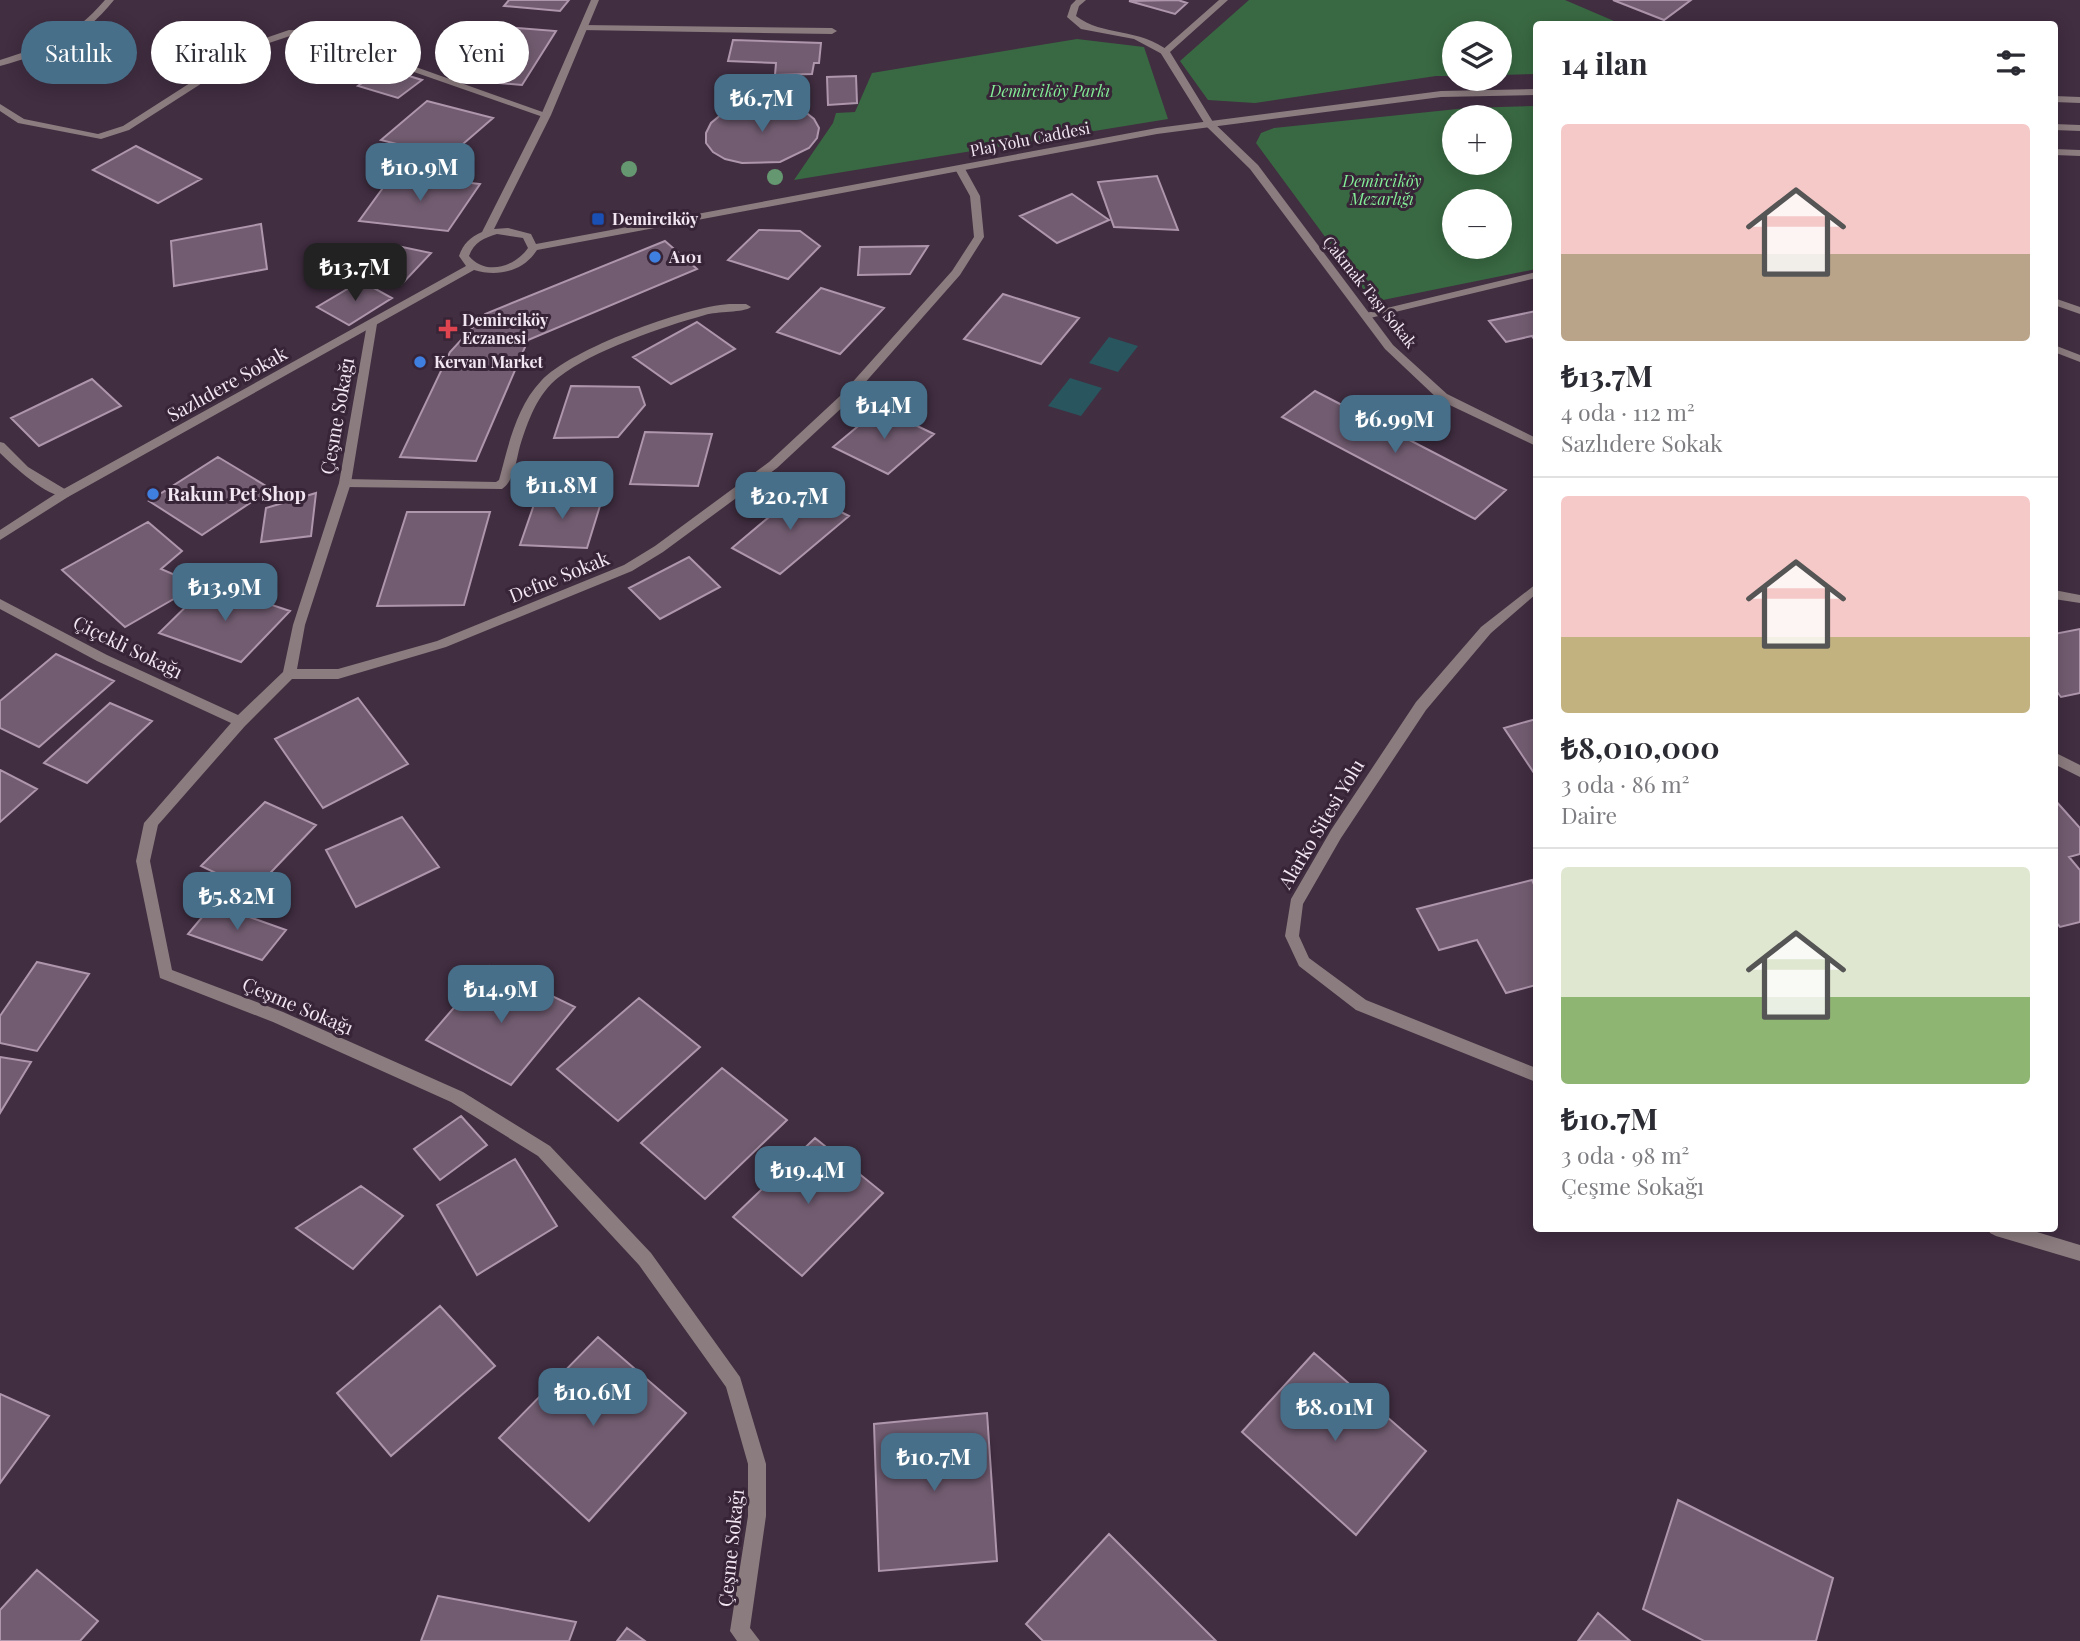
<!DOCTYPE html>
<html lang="tr">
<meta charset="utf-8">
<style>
:root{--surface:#fff;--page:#f7f7f7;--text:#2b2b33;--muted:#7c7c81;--line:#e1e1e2;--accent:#486f89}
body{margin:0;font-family:"Playfair Display",serif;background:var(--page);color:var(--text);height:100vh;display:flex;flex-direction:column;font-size:26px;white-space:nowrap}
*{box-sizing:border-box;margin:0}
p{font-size:23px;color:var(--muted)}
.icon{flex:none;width:38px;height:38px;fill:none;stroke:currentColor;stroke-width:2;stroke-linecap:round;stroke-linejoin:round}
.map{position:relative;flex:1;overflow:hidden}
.side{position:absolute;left:1533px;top:21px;width:525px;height:1211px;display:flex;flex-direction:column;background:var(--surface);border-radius:7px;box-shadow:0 4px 18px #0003}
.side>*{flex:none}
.top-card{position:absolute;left:21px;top:21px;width:665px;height:63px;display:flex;gap:14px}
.buttons{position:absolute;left:1442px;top:21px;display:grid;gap:14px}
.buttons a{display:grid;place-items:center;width:70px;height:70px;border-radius:50%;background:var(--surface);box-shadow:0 4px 18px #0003;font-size:35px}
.price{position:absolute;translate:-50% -60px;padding:0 16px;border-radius:14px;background:var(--accent);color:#fff;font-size:23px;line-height:46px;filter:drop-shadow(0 2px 4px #0008)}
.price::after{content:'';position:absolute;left:50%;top:42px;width:21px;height:16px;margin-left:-10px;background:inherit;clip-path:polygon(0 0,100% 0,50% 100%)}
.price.active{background:#222;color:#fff}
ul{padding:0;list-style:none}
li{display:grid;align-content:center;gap:14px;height:371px;padding:0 28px}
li+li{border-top:2px solid var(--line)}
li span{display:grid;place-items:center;height:217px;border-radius:7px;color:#555}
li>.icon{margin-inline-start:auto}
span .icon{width:126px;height:126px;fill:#fffc;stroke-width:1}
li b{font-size:30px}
h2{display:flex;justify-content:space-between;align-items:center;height:84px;padding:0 28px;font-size:30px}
.tag{padding:0 24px;border-radius:32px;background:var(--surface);box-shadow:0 4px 18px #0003;font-size:24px;line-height:63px}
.tag.active{background:var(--accent);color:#fff}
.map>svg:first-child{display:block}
.green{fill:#396942;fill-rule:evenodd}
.water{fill:#29555e}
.building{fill:#725c71;stroke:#ae96ad;stroke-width:2}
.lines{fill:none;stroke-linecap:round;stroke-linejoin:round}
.service{fill:#8b7c7f;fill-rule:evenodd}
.minor{fill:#8b7c7f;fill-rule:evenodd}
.tertiary{fill:#8b7c7f;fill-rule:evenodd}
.tree{fill:#659870}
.transit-dot{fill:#1a4fb4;stroke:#372437;stroke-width:2.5}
.shop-dot{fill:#3f7fe0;stroke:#372437;stroke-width:2.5}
.health-dot{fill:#e0444e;stroke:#372437;stroke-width:2.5}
.labels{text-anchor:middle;stroke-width:6;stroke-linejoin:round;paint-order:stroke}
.far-park-label{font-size:16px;font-style:italic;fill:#83ee97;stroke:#372437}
.far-street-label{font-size:16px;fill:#f2e6f2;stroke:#372437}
.far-poi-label{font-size:16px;font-weight:bold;fill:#f2e6f2;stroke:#372437;text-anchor:start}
.street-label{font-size:19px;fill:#f2e6f2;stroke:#372437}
.poi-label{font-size:19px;font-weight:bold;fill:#f2e6f2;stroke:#372437;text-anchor:start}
</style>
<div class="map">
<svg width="2080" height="1641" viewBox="0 0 2080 1641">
<rect width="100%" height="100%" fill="#412e41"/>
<path class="green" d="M1249,0H1565L1621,24H1536V74L1500,75V33H1454V76H1436L1255,103L1208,100L1180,61Z
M1077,39L1144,47L1168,119L794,180L833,123L836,113L855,112L872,73Z
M1536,106V269L1373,302L1256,143L1261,133L1274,128L1467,108ZM1500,117V163H1454V117ZM1454,201H1500V247H1454Z"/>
<path class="water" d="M1109,337L1138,346L1118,372L1089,363Z
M1070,378L1102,388L1081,416L1048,406Z"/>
<path class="building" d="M509,0H569L560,11L504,6Z
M1178,0L1187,3L1175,14L1129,1Z
M1613,0H1691L1664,20Z
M491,26L556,31L522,85L475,81L497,48L477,46Z
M733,40L821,43L819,63H814L812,74L775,75L776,63L728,61Z
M383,68L422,80L398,98L358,86Z
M856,76L857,103L828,105L827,77Z
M427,101L493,118L448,157L381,140Z
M773,103L804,111L814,119L819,128L817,138L809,148L780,162L742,163L725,159L713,152L706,143V133L711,123L722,114L754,104Z
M136,146L201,179L158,203L93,170Z
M393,174L480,184L448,231L359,221Z
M1157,176L1178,230L1114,227L1098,182Z
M1072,194L1109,220L1057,243L1020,216Z
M261,224L267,269L174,286L171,241Z
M759,230L800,231L820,246L788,279L728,260Z
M665,241L697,269L528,340L476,461L400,457L450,352L485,314Z
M388,244L431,253L401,285L358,276Z
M928,246L910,274L858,275L860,247Z
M361,281L392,298L349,325L317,307Z
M821,288L884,308L840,354L777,332Z
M1003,294L1079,318L1041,364L964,339Z
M1536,311V342L1532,336L1506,342L1489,321Z
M697,322L735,349L671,384L633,357Z
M92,379L121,406L39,446L11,418Z
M571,386L639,387L645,405L618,437L554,438Z
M1315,391L1506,490L1475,519L1282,417Z
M880,408L934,434L888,474L833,447Z
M645,432L712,434L698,486L630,484Z
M218,457L271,489L202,535L149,501Z
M800,491L849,516L780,574L732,548Z
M316,493L311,536L261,542L266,508Z
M538,493L603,496L587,548L520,545Z
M407,512H490L464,605L377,606Z
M148,522L182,551L161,569L198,585L125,627L62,570Z
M689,557L720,587L660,619L629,588Z
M209,584L290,611L241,662L159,633Z
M2080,629V693L2061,697L2054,688V634Z
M56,654L114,681L39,747L0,728V701Z
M358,698L408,764L323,808L275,739Z
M110,703L152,721L87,783L44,763Z
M1536,719V776L1504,728Z
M0,770L37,789L0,822Z
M2054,799L2080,828V854L2069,857L2080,870V922L2060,927L2054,920Z
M265,802L316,825L253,891L201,866Z
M402,817L439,867L356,907L326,850Z
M1532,880L1536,889V985L1506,993L1477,940L1439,950L1417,909Z
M213,904L286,930L262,960L188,934Z
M37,962L89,974L37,1051L0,1043V1016Z
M490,966L575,1007L511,1085L426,1040Z
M639,998L700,1047L618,1121L557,1069Z
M0,1057L31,1062L0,1113Z
M722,1068L787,1120L705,1199L641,1143Z
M461,1116L487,1145L440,1180L414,1149Z
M815,1138L883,1193L802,1276L733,1217Z
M515,1159L557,1226L477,1275L437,1205Z
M361,1186L403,1216L353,1269L296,1228Z
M440,1306L495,1366L391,1456L337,1393Z
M598,1337L686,1413L589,1521L499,1438Z
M1314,1353L1426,1451L1356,1535L1242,1432Z
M0,1394L49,1416L0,1483Z
M987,1413L997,1561L879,1571L874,1424Z
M1678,1500L1833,1578L1816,1641H1704L1643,1609Z
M1109,1534L1216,1641H1043L1026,1624Z
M37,1570L98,1621L80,1641H0V1610Z
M438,1596L576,1622L569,1641H421Z
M1598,1613L1630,1641H1578Z
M627,1628L645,1641H617Z"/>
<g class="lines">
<path class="service" d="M105,0H114C81,41 50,52 0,66V60C48,44 70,40 105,0Z
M1076,0H1086L1079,6L1076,16C1103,37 1139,27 1170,52L1162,54L1134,39L1081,29L1067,17L1071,5Z
M583,25L832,28L837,31L832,34L580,30V26Z
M289,30L308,31L354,45L551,115L543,117L348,49L307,37L290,36L260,46L129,130L101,139L18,123L0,111V104L24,119L98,134L123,126L254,42Z
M2054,124L2080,125V131L2054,130Z
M2054,149L2080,150V156L2054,155Z
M1536,272V278L1366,319L1361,316L1362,314Z
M2054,298L2080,307V314L2054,305Z
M729,304H746L751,307C744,313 717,311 705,315C662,327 594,350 559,377C537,394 528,421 520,446C516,460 515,480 502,489L345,487L339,483L345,479L496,482L499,480C508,447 516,407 541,381C570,349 686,307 729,304Z
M2054,345L2080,355V362L2054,352Z
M0,442L4,443L28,467L68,491L70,494L68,497C49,499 13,466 0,453Z
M1536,584V594L1491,633L1426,710L1341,838L1303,904L1299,936L1309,958L1366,1000L1536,1068V1082L1356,1010L1299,966L1285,936L1291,899L1331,830L1416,702L1481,627Z
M2054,590L2080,595V603L2054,599Z
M2054,752L2080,765V777L2054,764Z
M1988,1228H2024L2080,1245V1261L1996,1236L1990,1233Z"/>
<path class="minor" d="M1219,0H1228L1170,52L1213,122L1258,165L1393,345L1447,394L1536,438V446L1439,400L1385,349L1250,169L1206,126L1160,52Z
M956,167H964L980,196L984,237L960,275L848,402L777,468L663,552L632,571L446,647L338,679H292L245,726L158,825L150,861L172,970L283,1012L463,1092L550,1146L651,1253L740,1377L766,1464V1516L750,1628L760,1641H737L730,1631L748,1516V1464L726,1387L639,1265L538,1156L451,1102L273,1022L160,978L136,861L144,823L231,723L97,661L0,609V599L107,655L238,715L283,672L293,625L339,483L367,324L372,321L377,324L351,483L305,625L297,669H338L437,641L624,565L655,546L769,462L840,396L952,271L974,237L970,196L955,169Z"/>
<path class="tertiary" d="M591,0H599L551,115L494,229L508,228L531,234L536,244L1157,128L1441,91L1536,89V95L1441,97L1157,134L537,250C523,272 497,277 474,270L68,497L0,540V530L60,491L466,266L459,256C463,244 470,237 482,232L541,115ZM497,234L523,238L528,248C515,267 485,276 469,256C474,242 484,238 497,234Z
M2054,96L2080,97V103L2054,102Z"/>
</g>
<g class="tree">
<circle cx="629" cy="169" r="8"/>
<circle cx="775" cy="177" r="8"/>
</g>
<rect class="transit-dot" x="591" y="212" width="14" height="14" rx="3.5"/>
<g class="shop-dot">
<circle cx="655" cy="257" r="7"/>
<circle cx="420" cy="362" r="7"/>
<circle cx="153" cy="494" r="7"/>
</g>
<path class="health-dot" d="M444.5 318.5h7v7h7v7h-7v7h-7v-7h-7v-7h7z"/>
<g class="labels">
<g class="far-park-label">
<text x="1050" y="97">Demirciköy Parkı</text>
<text x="1382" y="187">Demirciköy<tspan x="1382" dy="18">Mezarlığı</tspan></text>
</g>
<g class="far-street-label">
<text transform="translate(1030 139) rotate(-11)" y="6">Plaj Yolu Caddesi</text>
<text transform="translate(1370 292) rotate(51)" y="6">Çakmak Taşı Sokak</text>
</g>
<g class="far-poi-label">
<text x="612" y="225">Demirciköy</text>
<text x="669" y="263">A101</text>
<text x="462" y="326">Demirciköy<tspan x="462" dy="18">Eczanesi</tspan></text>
<text x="434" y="368">Kervan Market</text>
</g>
<g class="street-label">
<text transform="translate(227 384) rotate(-29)" y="7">Sazlıdere Sokak</text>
<text transform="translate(337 416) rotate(-80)" y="7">Çeşme Sokağı</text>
<text transform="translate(559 577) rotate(-22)" y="7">Defne Sokak</text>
<text transform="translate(128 647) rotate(26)" y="7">Çiçekli Sokağı</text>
<text transform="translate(1321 824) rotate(-59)" y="7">Alarko Sitesi Yolu</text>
<text transform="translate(298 1006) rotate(23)" y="7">Çeşme Sokağı</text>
<text transform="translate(731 1548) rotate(-84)" y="7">Çeşme Sokağı</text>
</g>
<g class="poi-label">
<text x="167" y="501">Rakun Pet Shop</text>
</g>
</g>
</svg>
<div class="buttons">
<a><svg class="icon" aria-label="layers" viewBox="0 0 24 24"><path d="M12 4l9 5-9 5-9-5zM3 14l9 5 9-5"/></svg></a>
<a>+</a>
<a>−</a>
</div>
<b class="price" style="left:762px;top:134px">₺6.7M</b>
<b class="price" style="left:420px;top:203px">₺10.9M</b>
<b class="price active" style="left:355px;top:303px">₺13.7M</b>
<b class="price" style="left:884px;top:441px">₺14M</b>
<b class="price" style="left:1395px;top:455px">₺6.99M</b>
<b class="price" style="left:562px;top:521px">₺11.8M</b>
<b class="price" style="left:790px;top:532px">₺20.7M</b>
<b class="price" style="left:225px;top:623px">₺13.9M</b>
<b class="price" style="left:237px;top:932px">₺5.82M</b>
<b class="price" style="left:501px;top:1025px">₺14.9M</b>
<b class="price" style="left:808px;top:1206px">₺19.4M</b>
<b class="price" style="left:593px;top:1428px">₺10.6M</b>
<b class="price" style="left:1335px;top:1443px">₺8.01M</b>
<b class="price" style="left:934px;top:1493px">₺10.7M</b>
<div class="top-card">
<a class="tag active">Satılık</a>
<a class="tag">Kiralık</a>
<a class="tag">Filtreler</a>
<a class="tag">Yeni</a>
</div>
<section class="side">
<h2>14 ilan<svg class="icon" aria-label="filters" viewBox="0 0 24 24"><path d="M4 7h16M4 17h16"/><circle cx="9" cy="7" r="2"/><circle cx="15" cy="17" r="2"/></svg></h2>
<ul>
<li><span style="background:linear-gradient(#f6c9c9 60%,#b9a48a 0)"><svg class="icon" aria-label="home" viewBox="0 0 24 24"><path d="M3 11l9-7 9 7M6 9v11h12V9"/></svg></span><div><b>₺13.7M</b><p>4 oda · 112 m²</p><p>Sazlıdere Sokak</p></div></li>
<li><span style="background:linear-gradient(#f6c9c9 65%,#c2b280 0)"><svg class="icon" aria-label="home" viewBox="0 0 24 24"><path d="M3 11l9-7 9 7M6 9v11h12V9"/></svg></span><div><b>₺8,010,000</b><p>3 oda · 86 m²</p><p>Daire</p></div></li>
<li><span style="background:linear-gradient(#dfe7d0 60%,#8fb573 0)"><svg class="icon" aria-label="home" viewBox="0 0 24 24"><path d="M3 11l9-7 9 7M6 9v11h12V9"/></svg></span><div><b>₺10.7M</b><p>3 oda · 98 m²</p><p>Çeşme Sokağı</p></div></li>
</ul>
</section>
</div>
